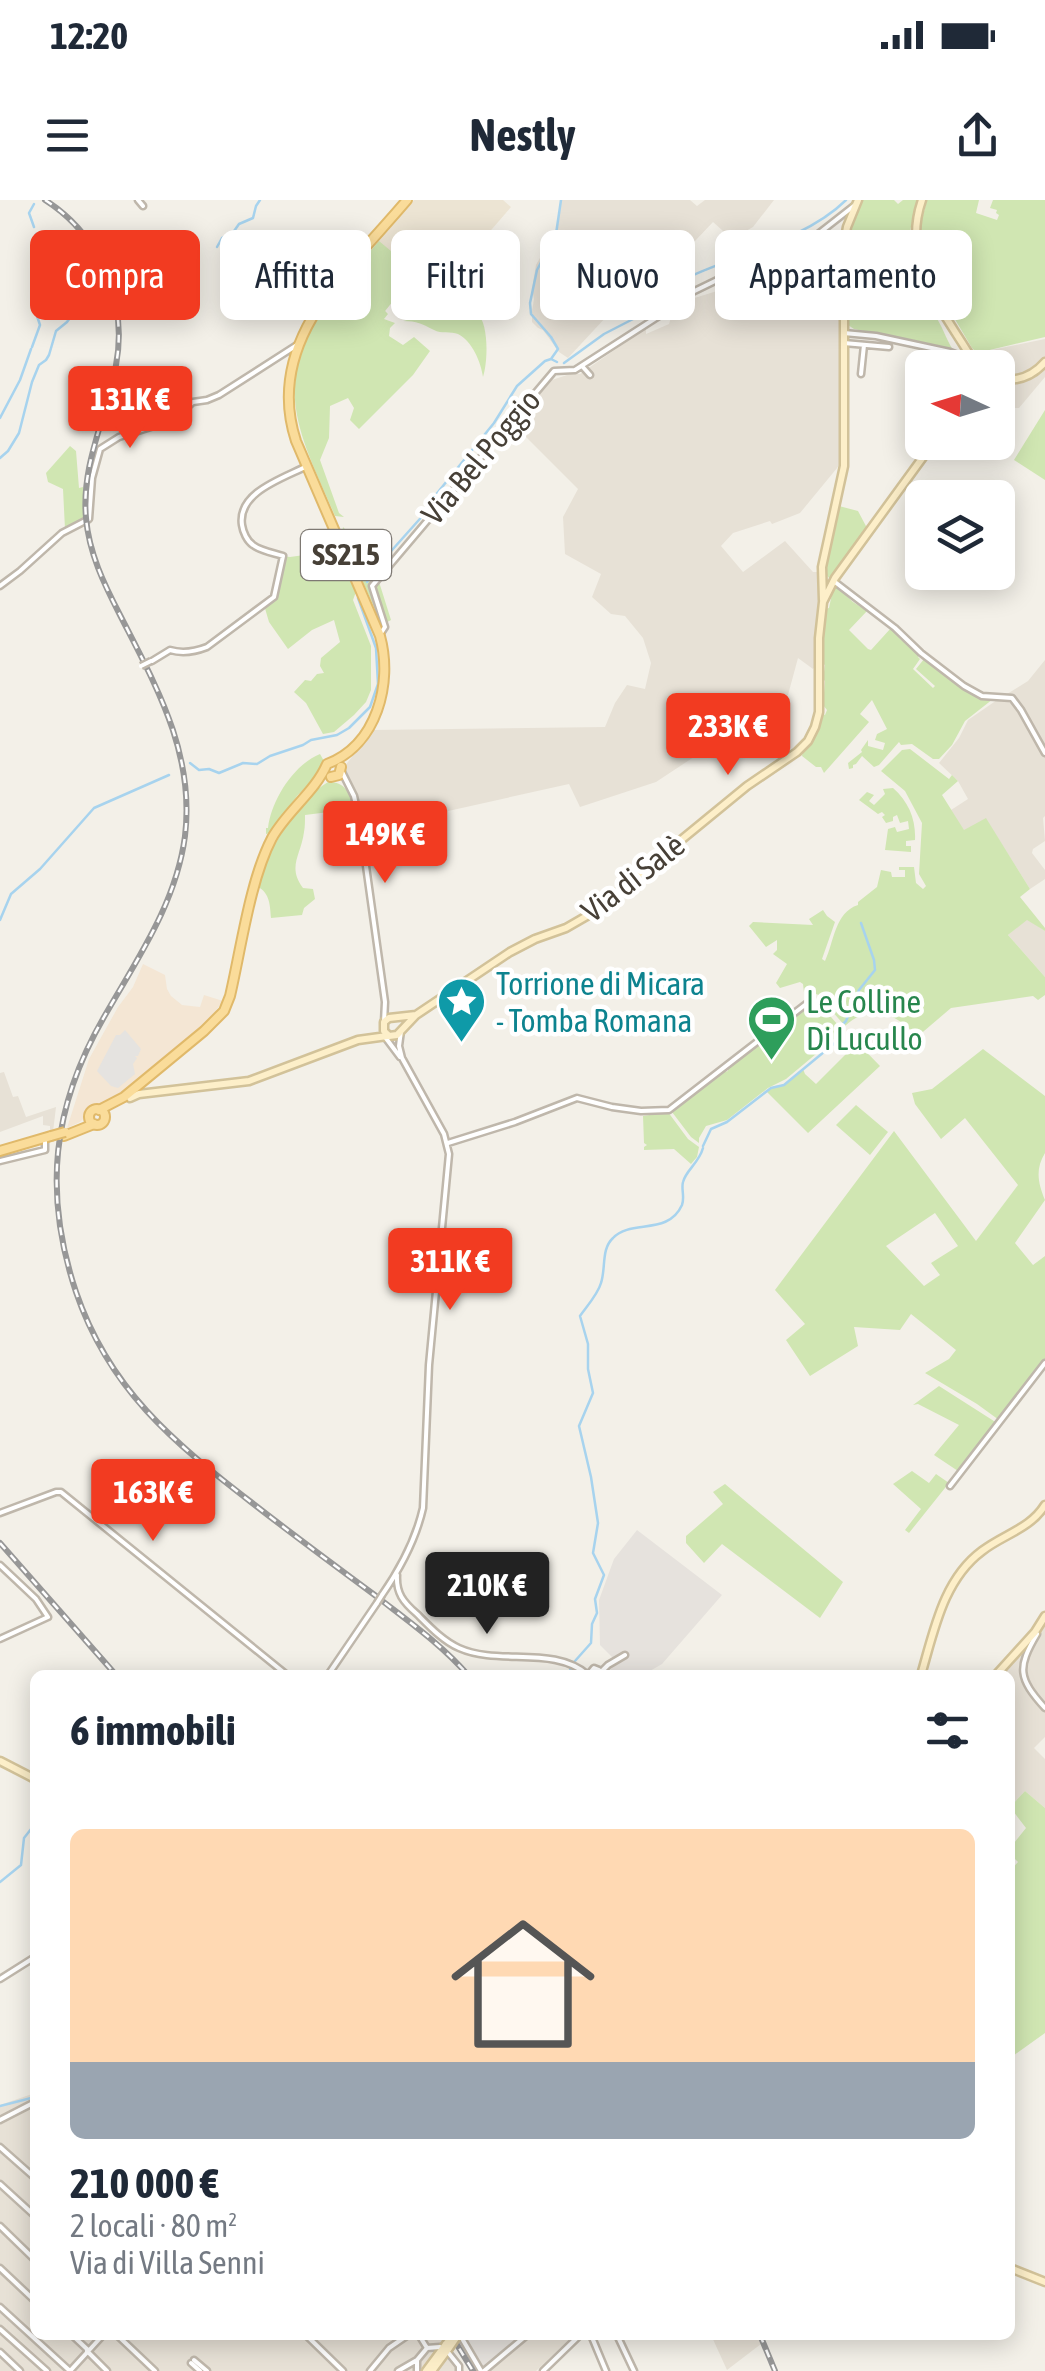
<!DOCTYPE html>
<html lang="it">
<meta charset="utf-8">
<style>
:root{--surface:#fff;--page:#f6f6f7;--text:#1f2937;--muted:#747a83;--line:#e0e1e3;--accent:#f23b21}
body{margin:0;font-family:"Asap Condensed",sans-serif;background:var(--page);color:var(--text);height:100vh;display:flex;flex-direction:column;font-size:38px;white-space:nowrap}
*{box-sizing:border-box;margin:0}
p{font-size:32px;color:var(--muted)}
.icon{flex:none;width:55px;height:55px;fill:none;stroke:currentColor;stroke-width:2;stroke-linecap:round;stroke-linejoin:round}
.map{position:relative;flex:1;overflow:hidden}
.sheet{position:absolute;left:30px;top:1470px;width:985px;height:670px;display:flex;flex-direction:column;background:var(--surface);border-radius:15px;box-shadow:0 5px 25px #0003}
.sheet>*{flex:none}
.guide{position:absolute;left:30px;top:30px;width:985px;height:90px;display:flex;gap:20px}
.needle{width:65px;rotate:274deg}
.controls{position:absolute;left:905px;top:150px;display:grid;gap:20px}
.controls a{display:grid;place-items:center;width:110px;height:110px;border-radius:15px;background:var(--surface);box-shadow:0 5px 25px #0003;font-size:50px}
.price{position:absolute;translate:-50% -85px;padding:0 22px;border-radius:10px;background:var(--accent);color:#fff;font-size:32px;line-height:65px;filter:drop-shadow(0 2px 5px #0008)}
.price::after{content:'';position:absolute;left:50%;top:60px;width:30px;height:22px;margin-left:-15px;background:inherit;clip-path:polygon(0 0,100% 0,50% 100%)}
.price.current{background:#222;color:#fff}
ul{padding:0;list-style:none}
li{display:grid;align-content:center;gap:20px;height:530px;padding:0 40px}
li+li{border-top:2px solid var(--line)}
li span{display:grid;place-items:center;height:310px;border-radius:15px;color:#555}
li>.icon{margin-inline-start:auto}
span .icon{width:180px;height:180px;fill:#fffc;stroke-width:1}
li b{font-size:42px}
h2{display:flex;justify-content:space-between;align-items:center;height:120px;padding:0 40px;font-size:42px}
.tag{padding:0 35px;border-radius:15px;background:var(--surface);box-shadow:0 5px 25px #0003;font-size:35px;line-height:90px}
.tag.current{background:var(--accent);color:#fff}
.status{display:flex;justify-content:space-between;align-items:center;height:70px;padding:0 50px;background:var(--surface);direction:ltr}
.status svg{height:28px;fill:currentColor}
header{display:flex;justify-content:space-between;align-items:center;height:130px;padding:0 40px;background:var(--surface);font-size:45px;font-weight:700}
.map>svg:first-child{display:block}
.residential{fill:#e7e1d6}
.commercial{fill:#f4e6d4}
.industrial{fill:#e6e2dd}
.education{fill:#ece4d3}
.green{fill:#d0e6b2;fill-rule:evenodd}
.parking{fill:#e5e3e0}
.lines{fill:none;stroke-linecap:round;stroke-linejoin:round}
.stream{stroke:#a7d3ee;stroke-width:2.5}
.street-casing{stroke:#bfb7ab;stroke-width:9}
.secondary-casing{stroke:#d2c299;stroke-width:11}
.primary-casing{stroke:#e0b96a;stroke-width:12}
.street{stroke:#fff;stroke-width:4}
.secondary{stroke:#fdefc9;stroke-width:6}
.primary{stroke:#fadc9a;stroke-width:8}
.rail-casing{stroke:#979797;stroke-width:6}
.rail{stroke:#fff;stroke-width:2.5;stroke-dasharray:8;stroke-linecap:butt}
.street-bridge-casing{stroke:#bfb7ab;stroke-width:9;stroke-linecap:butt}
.secondary-bridge-casing{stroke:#d2c299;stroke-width:11;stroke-linecap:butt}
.primary-bridge-casing{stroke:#e0b96a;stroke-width:12;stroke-linecap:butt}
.street-bridge{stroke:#fff;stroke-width:4}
.secondary-bridge{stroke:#fdefc9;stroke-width:6}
.primary-bridge{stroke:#fadc9a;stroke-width:8}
.labels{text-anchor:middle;stroke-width:9;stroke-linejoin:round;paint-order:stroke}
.shield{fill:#fff;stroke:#7e7973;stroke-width:2.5}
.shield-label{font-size:30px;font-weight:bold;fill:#474037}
.street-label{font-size:32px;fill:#474037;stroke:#fff}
.culture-label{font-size:32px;fill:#0d838f;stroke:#fff;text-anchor:start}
.leisure-label{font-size:32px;fill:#27864d;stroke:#fff;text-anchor:start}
</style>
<div class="status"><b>12:20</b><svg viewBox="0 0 49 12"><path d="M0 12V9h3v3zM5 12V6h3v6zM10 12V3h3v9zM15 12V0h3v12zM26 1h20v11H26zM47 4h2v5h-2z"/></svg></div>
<header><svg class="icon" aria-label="menu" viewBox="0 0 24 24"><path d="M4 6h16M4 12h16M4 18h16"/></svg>Nestly<svg class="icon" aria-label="share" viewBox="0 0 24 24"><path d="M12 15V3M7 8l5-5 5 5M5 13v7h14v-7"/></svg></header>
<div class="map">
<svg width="1045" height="2171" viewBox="0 0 1045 2171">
<rect width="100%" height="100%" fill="#f3f0e8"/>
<path class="residential" d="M561,0H690L697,6L705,0H774L753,27L732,39L713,22L695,41L651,61L607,112V116L568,158L559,152L543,130L538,128L532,122V111L534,99L532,89L536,65L556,29Z
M765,73L769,83L787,91L839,81L842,121V262L800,313L772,324L770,321L733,333L721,346L743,372L785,341L813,372H820V405L817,464L813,469L798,458L788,495L656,582L580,607L569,584L363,630L355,594L344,567L373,530L605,527L615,503L627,485L645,489L651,463L643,438L625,416L611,414L592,397L601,374L565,354L563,317L578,289L513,224L552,180L570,174H580L646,128V134L669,124L675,104L743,83L752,76Z
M1045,139V177L1019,208H998V168H959L977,153Z
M1045,460V616L1043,618L1045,641L1033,649L1032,653L1045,670V679L1030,689L986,619L964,631L951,610L968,599L958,581L939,563L959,538L968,520L997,500H1007V494L1028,481Z
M1027,719L1045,731V777L1008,735Z
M4,872L13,897L18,896L26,917L56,907L53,932L50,933V926L43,925V916L0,932V873Z
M1045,1415V1537L1034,1548L1045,1559V1608L1025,1591L1010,1607V1475H996Z
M35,1893V2135H440L464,2171H0V1905Z
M529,2135H574L536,2171H489Z
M711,2135H757L761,2144L727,2170Z"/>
<path class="commercial" d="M143,764L165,775L167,789L171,796L182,805L200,807L204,795L223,801L207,822L126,891L112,901L102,904H95L86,910L84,918L80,922L67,928L89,859L118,807L133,787Z"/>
<path class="industrial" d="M637,1330L722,1395L662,1464L643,1475H604L618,1463L600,1445L599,1400L614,1359Z
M462,2135H523L482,2170Z"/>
<path class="education" d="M414,0H503L511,7L473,51L478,55L447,92L423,71L419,75L416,73L385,111L388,114L342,85Z"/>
<path class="green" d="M862,0H894L898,4L903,0H919C901,53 905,67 934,114C942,125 946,139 953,150L854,129L848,125L845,64L850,24Z
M927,0H979L976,13L997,20L999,15L996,13L997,10L990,8L993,0H1045V137L977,153L972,148L921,62L917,39Z
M379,41L416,72L385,111L388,114L384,119L395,123L390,128L389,136L403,145L414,137L430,151L413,175L359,229L350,220L354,208L348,198L330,206L329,238L320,260L339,313L344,317L335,316C320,280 298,239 295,200C290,136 341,85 379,41Z
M462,106C467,108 472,110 477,113C489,123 488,162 483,177C481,162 472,141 458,134C451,131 441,134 434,130C422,124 417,121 403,121Z
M1045,210V280L1014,260Z
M70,246L76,251L79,288L83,287L85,319L65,329L63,289L48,282L46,273Z
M839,306L858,311L867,328L862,332V336L834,376L829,378L824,372L825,364Z
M343,327L364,350L380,385L391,420L382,425L342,335Z
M340,350L357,389L353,400L371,446V490L366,502L354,515L334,532L323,534L306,503L294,492L305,480L311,481L317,474L324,473L320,466L321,458L340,442L334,420L312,430L288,449L269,422L264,405L274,397L283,356L290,357Z
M834,384L853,402L867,411L849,430L868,449L871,450L891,428L900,439L919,453L918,457L920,459L913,469L933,488L935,486L916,469L924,459C947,472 965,495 993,499L965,521L952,545L939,559H933L912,544L901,545L899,542L879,565L874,567L862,556L856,564L853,565V568L849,569L848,563L862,552L861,550L868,540V546L883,550L885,543L875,540L877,534L887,529L872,500L860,514L869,522L824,573L821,567H816L802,556L803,551L813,542L822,513L825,515L827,510L823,505L825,481L823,479L825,465L822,463L825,409L829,408Z
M910,549L949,579L952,575L958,581L942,595L964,630L986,618L1030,689L1020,697L1045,728V731L1027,720L1008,735L1045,777V795L1038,800L1033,796L951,808L917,837C898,814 871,802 845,826L824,802V797L816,794L805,801L803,784L800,782L780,788L776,783L787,764L773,754L777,750V740L766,747L749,726L753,722L813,725L809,719L823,710L827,716L835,722L822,759L825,761C834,742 835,712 858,705V702L877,687L881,670L891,672L892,677H905V670H899V667H914L916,683L923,689L926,686L919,674L922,623L905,591L881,571L902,550Z
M320,554L324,561L320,567L319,573L297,596L270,633L266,634V628H268C271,601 293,565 320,554Z
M328,582C348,581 353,599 353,616L348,621H340L329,612L305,615C305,621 305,627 304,632C301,655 287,667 303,688L313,689L315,699L304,708L302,715L271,718C270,706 270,693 258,687C267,652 296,601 328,582Z
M893,588C909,602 916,620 915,640L906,641V646H911V652L885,650L888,629L895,627L897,632L909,629L908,621L900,623L897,615L893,617V621L886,623L882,617L885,615L882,612L878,614L859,600L867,592L874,595L869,601L874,605L885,594L883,589Z
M818,802L838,825L840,834L786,879L768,888L727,920L706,926L699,938V943L691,937L672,912L673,908L720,873L728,871V867L810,803Z
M849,834L880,866L808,933L766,891L775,886L784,885L803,869L805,874L816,884L854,846L855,843L849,838Z
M983,849L1045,896V953C1035,969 1038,983 1045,1000L1015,1043L1033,1065L1045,1056V1160L999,1220L977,1204L925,1173L949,1159L956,1150L911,1114L900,1130L854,1127L858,1146L810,1176L786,1140L805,1124L775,1090L894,931L976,1041L1018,985L965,918L941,939L915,904L912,893L932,889ZM935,1013L958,1046L931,1063L940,1075L924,1086L886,1046Z
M856,905L888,932L870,955L836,925Z
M668,912L688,939L699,947L697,957L691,964L674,949L644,950V947L647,945L644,943L643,916Z
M939,1186L997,1223L958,1271L934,1255L959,1225L918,1204L913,1205Z
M912,1271L929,1283L936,1274L949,1283L909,1333L905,1330L921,1309L893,1284Z
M725,1284L843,1382L820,1418L722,1344L704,1363L686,1343V1336L723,1304L713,1292Z
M1025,1591L1045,1608V1833L1010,1858V1671L1018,1662L1010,1654V1648L1026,1628L1010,1607Z"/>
<path class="parking" d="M125,830L141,849L138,856H135L137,858L133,864L135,874L118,888L111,886L97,871L116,835H120Z"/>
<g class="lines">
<path class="stream" d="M34,4L29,13L34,27
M36,34V44L43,69
M217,47L222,38L232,34L239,24L253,18L256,6L260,0
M107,68L116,64L130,68
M141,75L151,84L164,83L195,69
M86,103L92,99L101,84
M32,147L40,125L36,113L42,87
M551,159L558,149L551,137L531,114L530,103L537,70L556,34L561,0
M564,163L604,134L637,117L638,111C655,99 672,85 691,76C739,54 808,38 846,0
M0,218L20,180L31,149
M0,258L8,251L19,233L32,182L39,165L46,160L49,155L56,131L67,122L77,108
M367,382L376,368L426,312L434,297L494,223L517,186L545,161L551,159L557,162
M190,563L199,570L209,569L219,573L243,563L257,564L270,556L303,545L311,540L337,535L349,528L370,507L378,484L376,448L358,398
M0,720L11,694L40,669L94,608L169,575
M843,824L846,821L859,790L875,770L874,760L861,723
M703,946L711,929L727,922L771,888L784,885L836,842L841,836V828
M575,1461L591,1443L592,1424L597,1413L595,1399L604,1375L593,1353L598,1323L591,1277L579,1226L593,1193L588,1169V1144L580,1116C587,1106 598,1094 601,1083C606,1068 601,1049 613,1038C631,1019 668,1036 682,1005C685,997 681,989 683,982C686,970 699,963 703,948
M569,1475L571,1467
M0,1682L21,1665L24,1638L35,1624
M0,1906L35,1897"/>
<defs>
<path id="street" d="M138,0L143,6
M844,133L876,136L950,152L958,155L972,168
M844,143L889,147
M582,166L590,175
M861,174L864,145
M835,382L895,428L921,453L964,486L982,496L1012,498L1021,510L1045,553
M0,386L20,371L62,333L89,319L92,278L100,249L119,237L173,220L193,202L207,200L219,195L297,145
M381,433L385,427L372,386L554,171L575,170L659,116L674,101L754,62L804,45L855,5
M152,461L170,450C183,454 194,452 207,447L274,397L283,356C274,353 261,351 253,345C247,341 243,332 242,325C237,292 284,278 307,266
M342,572L354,596L360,623L385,802L384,822
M385,837L400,857
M448,943L515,922L577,898L612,907L641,911L669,910L810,801
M0,961L45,950V942
M950,1286L1045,1163
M0,1313L56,1292H61L287,1475
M0,1365L36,1399L48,1417L0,1439
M397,1375C396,1393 403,1402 417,1414C429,1426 443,1441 459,1448C499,1466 554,1445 588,1475
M382,1395C400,1369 416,1339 423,1308L429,1165L449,954L444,934L402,858L399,846L401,831
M1037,1434C1017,1468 1018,1478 1045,1508
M600,1473L608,1465L625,1455
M589,1474L594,1468L599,1470L600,1475
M328,1475L377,1403
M0,1779L35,1757
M0,1920L35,1902
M0,1947L35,1978
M0,1984L35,2016
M0,2026L35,2060
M0,2068L35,2101
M0,2107L70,2171
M0,2129L47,2171
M72,2135L88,2150
M117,2135L155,2171
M306,2135L343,2171
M419,2135L427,2148L440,2147
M460,2135L481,2171
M591,2135L606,2171
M617,2135L634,2171
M87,2151L107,2171
M447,2151L459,2166V2171
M0,2152L20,2171
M194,2160L207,2171
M191,2163L200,2171
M70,2171L103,2135
M370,2171L389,2148L408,2135
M398,2171L417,2160L427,2148
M417,2171V2160
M484,2171L527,2135
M543,2171L580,2135"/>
<path id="secondary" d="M922,0C900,63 943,110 974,162L981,168
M998,179C1017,182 1032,177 1045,162
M823,400L822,367L844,266V121L841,60L847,27L858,0
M416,815L389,818L384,822V831L389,836L397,835L416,815L510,752L535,739L566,728L592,713L747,586L797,552L808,541L815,527L819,512V438L823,402L835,378L934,242
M130,898L139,894L249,881L358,840L387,836
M921,1475C934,1431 943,1380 982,1351C1004,1334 1030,1329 1045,1305
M996,1475L1035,1432L1045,1416
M0,1561L35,1579
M1010,2068L1045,2082
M426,2171L446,2144
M432,2171L449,2148"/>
<path id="primary" d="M331,577L339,575L341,567
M89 917a8 8 0 1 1 16 0a8 8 0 1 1-16 0Z
M99,910L124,897L204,831L224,811L230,796C241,749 250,680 272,638C287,611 315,592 327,564C377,545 393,483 380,436L296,241C263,141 349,69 407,0
M64,936L94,924
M0,951L51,936"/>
</defs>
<use href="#street" class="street-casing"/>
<use href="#secondary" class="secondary-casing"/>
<use href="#primary" class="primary-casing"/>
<use href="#street" class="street"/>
<use href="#secondary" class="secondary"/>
<use href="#primary" class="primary"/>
<defs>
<path id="rail" d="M45,0C100,35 128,101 116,165C107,217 81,263 86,318C89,353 104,384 120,415C156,486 195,553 185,636C176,704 137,759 104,817C52,907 43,993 76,1092C109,1189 173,1242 251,1302C292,1334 334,1365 376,1396C408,1421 441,1444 468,1475
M0,1343L116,1475
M451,2135L473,2171
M760,2135L775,2171"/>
</defs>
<use href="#rail" class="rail-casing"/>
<use href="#rail" class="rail"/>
<defs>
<path id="street-bridge" d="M141,466L151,461
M377,1403L382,1395"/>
<path id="secondary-bridge" d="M446,2144L453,2135
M449,2148L458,2135"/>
<path id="primary-bridge" d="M51,936L65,932"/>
</defs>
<use href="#street-bridge" class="street-bridge-casing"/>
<use href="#secondary-bridge" class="secondary-bridge-casing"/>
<use href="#primary-bridge" class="primary-bridge-casing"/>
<use href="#street-bridge" class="street-bridge"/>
<use href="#secondary-bridge" class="secondary-bridge"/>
<use href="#primary-bridge" class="primary-bridge"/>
</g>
<defs>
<symbol id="sight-pin" viewBox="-11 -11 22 30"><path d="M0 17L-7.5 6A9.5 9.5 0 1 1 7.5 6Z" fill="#0f9aa8" stroke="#fff"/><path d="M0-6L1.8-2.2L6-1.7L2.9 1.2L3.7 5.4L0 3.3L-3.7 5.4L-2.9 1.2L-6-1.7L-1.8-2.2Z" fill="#fff"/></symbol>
<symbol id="stadium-pin" viewBox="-11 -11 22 30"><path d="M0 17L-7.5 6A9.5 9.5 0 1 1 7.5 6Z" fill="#2e9e5b" stroke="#fff"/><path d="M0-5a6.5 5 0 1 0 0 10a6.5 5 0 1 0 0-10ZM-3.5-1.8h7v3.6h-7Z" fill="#fff"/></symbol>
</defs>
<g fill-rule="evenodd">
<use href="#sight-pin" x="434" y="774" width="55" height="75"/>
<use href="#stadium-pin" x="744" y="792" width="55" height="75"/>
</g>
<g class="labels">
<rect class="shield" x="301" y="330" width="90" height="50" rx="8"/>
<g class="shield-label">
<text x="346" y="365">SS215</text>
</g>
<g class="street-label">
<text transform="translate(481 257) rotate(-50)" y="11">Via Bel Poggio</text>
<text transform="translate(633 678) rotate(-38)" y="11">Via di Salè</text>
</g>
<g class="culture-label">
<text x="496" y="795">Torrione di Micara<tspan x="496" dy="37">- Tomba Romana</tspan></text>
</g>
<g class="leisure-label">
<text x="806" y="813">Le Colline<tspan x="806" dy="37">Di Lucullo</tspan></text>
</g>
</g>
</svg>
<div class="controls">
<a><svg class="needle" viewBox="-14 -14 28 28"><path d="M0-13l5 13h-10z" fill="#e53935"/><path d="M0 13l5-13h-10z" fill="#747a83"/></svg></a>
<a><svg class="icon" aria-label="layers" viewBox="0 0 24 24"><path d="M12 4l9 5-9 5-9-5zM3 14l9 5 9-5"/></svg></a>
</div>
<b class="price" style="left:130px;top:251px">131K €</b>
<b class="price" style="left:728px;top:578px">233K €</b>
<b class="price" style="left:385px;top:686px">149K €</b>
<b class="price" style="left:450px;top:1113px">311K €</b>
<b class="price" style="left:153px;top:1344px">163K €</b>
<b class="price current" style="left:487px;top:1437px">210K €</b>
<div class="guide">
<a class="tag current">Compra</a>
<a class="tag">Affitta</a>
<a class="tag">Filtri</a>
<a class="tag">Nuovo</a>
<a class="tag">Appartamento</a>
</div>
<section class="sheet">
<h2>6 immobili<svg class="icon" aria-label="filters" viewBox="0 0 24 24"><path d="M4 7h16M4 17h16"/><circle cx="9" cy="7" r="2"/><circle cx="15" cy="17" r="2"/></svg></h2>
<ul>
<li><span style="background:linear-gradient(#ffd9b3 75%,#9aa5b1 0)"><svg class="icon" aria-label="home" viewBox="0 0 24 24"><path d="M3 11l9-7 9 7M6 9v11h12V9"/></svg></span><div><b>210 000 €</b><p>2 locali · 80 m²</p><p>Via di Villa Senni</p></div></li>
</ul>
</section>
</div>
